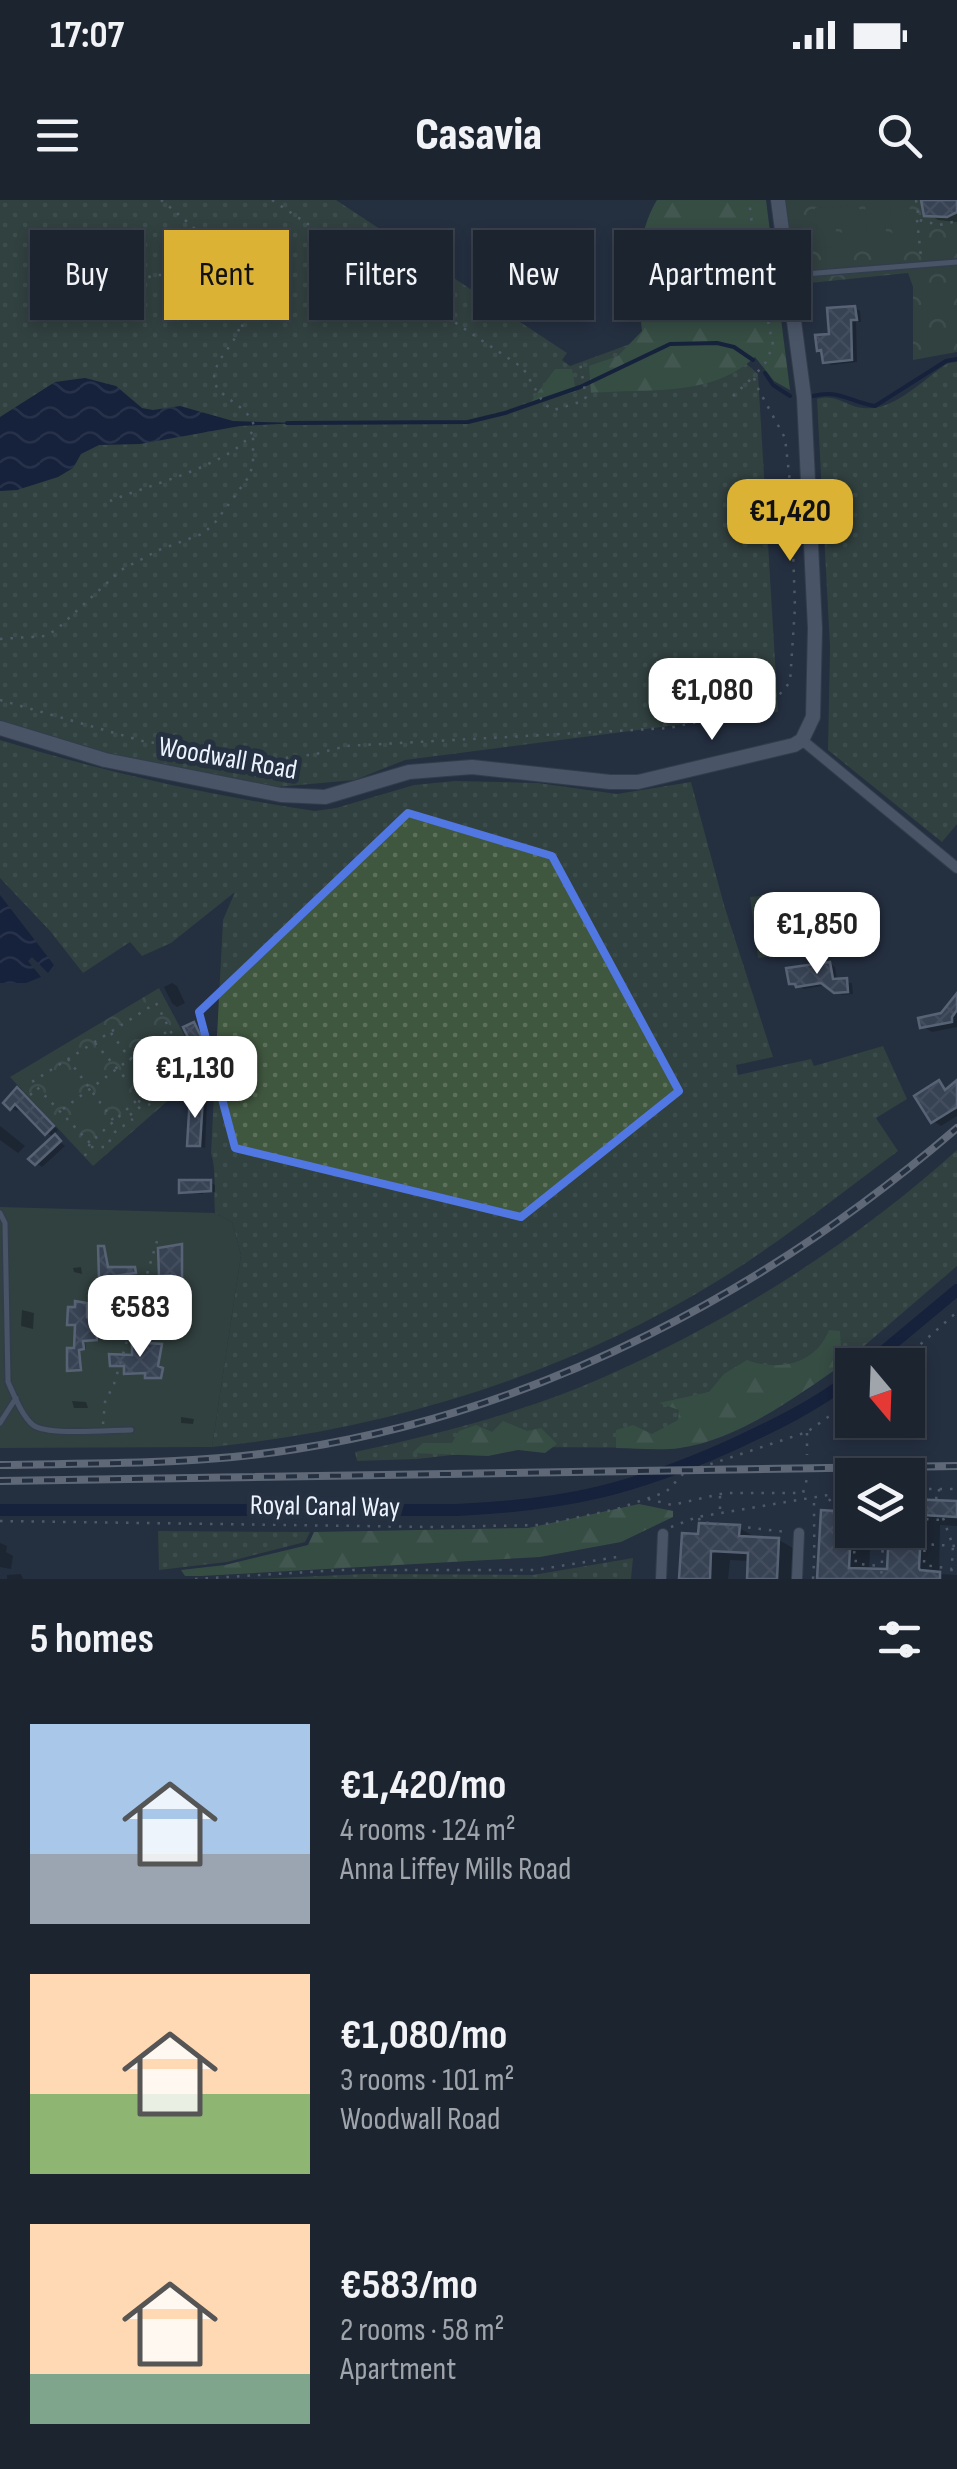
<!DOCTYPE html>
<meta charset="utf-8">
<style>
:root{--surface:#1c2430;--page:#252c38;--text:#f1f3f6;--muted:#a0a4ab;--line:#3a414c;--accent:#dbb233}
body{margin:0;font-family:"Sofia Sans Condensed",sans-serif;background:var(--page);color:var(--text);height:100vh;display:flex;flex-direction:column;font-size:38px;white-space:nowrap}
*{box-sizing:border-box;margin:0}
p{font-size:32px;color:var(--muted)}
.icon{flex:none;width:55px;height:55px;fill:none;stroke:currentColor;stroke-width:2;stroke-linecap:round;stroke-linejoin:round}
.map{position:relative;height:1379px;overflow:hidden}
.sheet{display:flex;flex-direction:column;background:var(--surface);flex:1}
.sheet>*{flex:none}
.guide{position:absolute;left:30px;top:30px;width:898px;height:90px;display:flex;gap:20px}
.needle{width:65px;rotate:161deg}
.controls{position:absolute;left:835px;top:1148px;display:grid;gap:20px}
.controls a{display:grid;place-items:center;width:90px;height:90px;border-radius:0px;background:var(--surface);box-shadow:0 5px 15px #0003,0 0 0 2px var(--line);font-size:50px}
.price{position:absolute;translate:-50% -85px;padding:0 22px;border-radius:20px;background:#fff;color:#222;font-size:32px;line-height:65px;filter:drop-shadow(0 2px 5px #0008)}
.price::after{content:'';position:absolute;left:50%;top:60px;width:30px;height:22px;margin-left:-15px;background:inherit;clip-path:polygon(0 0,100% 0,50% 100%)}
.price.current{background:var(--accent);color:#111}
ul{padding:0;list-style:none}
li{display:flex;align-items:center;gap:30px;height:250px;padding:0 30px}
li span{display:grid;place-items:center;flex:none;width:280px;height:200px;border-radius:0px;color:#555}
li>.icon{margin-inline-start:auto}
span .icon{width:120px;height:120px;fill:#fffc;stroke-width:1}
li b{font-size:42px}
h2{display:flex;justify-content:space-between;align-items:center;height:120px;padding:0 30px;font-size:42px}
.chip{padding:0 35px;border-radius:0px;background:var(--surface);box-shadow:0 5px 15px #0003,0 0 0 2px var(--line);font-size:35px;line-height:90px}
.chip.current{background:var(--accent);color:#111}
.status{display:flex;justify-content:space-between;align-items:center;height:70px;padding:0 50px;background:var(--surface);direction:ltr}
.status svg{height:28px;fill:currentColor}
header{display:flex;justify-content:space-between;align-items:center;height:130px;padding:0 30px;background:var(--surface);font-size:45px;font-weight:800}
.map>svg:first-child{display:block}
.grass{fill:url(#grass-dots)}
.forest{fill:url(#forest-firs)}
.park{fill:url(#park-crowns)}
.garden{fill:#40573f}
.water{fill:url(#water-waves)}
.shadow{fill:#0007}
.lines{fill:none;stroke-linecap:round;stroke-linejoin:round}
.stream{stroke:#051136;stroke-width:4}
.canal{stroke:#051136;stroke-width:12}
.building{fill:url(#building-cross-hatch);stroke:#95a2b6;stroke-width:2.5}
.service-casing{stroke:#434d5b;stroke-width:8}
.minor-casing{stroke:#434d5b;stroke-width:12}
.secondary-casing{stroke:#434d5b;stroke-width:16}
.path{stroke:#828c99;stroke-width:2.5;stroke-dasharray:2.5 8;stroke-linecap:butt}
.service{stroke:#758295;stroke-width:5}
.minor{stroke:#758295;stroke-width:10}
.secondary{stroke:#758295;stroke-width:14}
.rail-casing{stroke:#a4adba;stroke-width:8}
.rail{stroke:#253040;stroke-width:4;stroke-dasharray:11;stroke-linecap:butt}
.marked{fill:none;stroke:#5177e2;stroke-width:8;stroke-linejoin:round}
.labels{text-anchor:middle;stroke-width:10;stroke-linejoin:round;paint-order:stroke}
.street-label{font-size:28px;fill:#ecf3fe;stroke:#253040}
</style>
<div class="status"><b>17:07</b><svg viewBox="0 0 49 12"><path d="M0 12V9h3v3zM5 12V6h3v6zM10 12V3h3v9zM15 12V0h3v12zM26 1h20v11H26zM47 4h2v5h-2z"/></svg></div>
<header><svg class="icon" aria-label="menu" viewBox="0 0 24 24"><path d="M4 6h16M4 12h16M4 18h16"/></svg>Casavia<svg class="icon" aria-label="search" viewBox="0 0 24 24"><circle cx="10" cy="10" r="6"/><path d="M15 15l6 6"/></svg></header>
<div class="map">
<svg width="957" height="1379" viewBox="0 0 957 1379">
<defs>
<pattern id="grass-dots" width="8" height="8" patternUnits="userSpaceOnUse" patternTransform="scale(2.5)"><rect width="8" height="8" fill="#40573f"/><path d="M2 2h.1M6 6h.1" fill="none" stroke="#5c705c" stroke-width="1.8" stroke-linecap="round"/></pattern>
<pattern id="forest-firs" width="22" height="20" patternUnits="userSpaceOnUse" patternTransform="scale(2.5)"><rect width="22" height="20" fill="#4d724a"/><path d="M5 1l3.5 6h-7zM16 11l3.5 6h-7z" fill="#678765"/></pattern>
<pattern id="park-crowns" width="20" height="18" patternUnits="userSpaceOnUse" patternTransform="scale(2.5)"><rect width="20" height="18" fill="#40573f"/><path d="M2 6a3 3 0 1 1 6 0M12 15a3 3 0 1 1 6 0" fill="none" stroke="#5c705c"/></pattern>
<pattern id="water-waves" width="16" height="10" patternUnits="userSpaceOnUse" patternTransform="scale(2.5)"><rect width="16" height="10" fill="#051136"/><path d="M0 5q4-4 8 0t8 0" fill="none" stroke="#2a3454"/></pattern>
<pattern id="building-cross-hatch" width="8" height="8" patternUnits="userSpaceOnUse" patternTransform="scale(2.5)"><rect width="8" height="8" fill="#4e5a6c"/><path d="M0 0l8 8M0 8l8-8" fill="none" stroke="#687282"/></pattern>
</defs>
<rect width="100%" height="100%" fill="#253040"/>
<path class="grass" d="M0,0H336L567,153L562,160L570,166L641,140L731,150L758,174L778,512L405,560L355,580L277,587L86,549L0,522Z
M957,162V624L942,642L828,550L830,447L817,199C837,193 845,206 863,208C894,212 923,179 948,163Z
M0,540C104,572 208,595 315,611L336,608L414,585L455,581L538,583L617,594L691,582L724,705L773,857L736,865L738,875L811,859L814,866L883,846L907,899L876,918L898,951C839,995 782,1041 719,1080C568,1174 389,1229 212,1247L241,1055L232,1022L215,1013C213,992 217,972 211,953L223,720L235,692L171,743L142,756L130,742L83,773L50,731L0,678Z
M957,950V1066L842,1165L834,1142L805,1161L686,1205L678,1248L523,1247L417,1259L357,1261L355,1252C439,1234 525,1212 604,1177C731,1121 854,1043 957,950Z
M158,1331L310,1332L305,1342L227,1362L159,1370Z
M633,1358L631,1379H253L365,1374L533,1375Z"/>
<path class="forest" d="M657,0H766L790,190L774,181L755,157C711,198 648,188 591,193L589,166L618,156L642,131C637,88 634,37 657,0Z
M555,169H572L576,192L530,203Z
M829,1130L840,1131L842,1165C794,1198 739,1239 680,1248C659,1251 636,1248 616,1248V1230L633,1225L652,1234L678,1220L679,1210L659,1203L709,1192L724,1174L747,1160C779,1172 816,1164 829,1130Z
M503,1221L527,1231L541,1228L557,1244L545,1253L518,1250L488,1256L412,1253L423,1243H452L459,1231L476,1225L492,1232Z
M639,1304L673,1311V1317L621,1342L540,1357L201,1376H185L181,1370L225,1365L308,1345L314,1332L528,1328Z"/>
<path class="park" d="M778,0H957V152L913,160V87L908,73L790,85Z
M159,788L203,870L93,966L10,877Z"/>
<path class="garden" d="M909,0L912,40L893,42L890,2Z
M883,2L887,42L868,44L865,4Z
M859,5L862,45L843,46L840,6Z
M834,6L837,46L818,48L815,8Z
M778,694L786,754L758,758L750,697Z
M0,1007L215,1013L232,1022L241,1055L212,1247L0,1248Z"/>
<path class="water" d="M85,178L116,186L142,208L153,210L180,206L233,221L299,223L240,226L140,244L99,245L81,254L73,268L58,277L17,290L0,291V217L55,182Z
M0,695L54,765L48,773L32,757L28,761L41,777L26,783H0Z"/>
<path class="shadow" d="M920,0H957V22L938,20L925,12Z
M855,108L860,111L861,122H856L857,162L831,165L825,162L824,152L819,149Z
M830,764L835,767L837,781L852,783L853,794L842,795L828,785L804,789L791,783Z
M172,783L177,786L185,803L177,807L172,803L164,787Z
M957,797V827L932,832L922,826L942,816Z
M194,825L199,828L211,852L204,856L198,853Z
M156,851L167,861L150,875L144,871Z
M939,883L948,890L957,883V916L941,926L933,921Z
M18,890L58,930L52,936L65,946L42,967L36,963L55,938L47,933L21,907L17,911L11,908Z
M202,899L207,902L205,948L190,944Z
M0,926L25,946L18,953L0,940Z
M211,983L215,985V992H203V994L181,992Z
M81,1067L82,1074L74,1072L73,1068Z
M86,1106L89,1107V1119L98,1121L99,1141H85L86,1150H82Z
M22,1110L34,1113L33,1129L21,1126Z
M72,1201L86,1202L88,1208H74Z
M181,1217L194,1219L193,1224L181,1223Z
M908,1301L957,1304V1326L940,1325L939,1374L957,1375V1379H820L851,1314L852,1330H871L869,1371L890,1372L892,1330H908Z
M739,1328L759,1339L779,1340L798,1351L796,1379H749L750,1361L730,1360L728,1379H681L700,1336Z
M0,1343L7,1346L6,1352L13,1356L11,1369L0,1367Z
M7,1375L21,1374L23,1379H7Z"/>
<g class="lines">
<path class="stream" d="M765,173L773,185L790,196
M813,196C840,189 849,202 875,206L946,161L957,159
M287,223L468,222L505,213L580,187L670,144L717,143L734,147L753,160"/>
<path class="canal" d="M867,1165L957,1090
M0,1310H457C566,1305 632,1290 732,1245C775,1225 815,1206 852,1177"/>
</g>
<path class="building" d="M921,0H957V12L947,17L924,16Z
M855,106L857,120H851L852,160L823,163L821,150L817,151L815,135L829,134L827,108Z
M830,762L833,779L847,778L848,792L834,793L821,783L796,787L795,784H789L786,768Z
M957,793V810L952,817V822L920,828L918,818L941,813Z
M194,822L207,849L196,854L183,827Z
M156,848L163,857L142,873L135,864Z
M939,880L945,890L957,880V907L931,923L914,896Z
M17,887L54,926L45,935L15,904L10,910L3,903Z
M190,896L203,897L200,946H187Z
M55,934L61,941L35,965L28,959Z
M179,980H211V991L179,993Z
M182,1044V1080H171V1075L159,1076L158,1048Z
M98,1046H104L108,1067H135L136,1073L99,1078Z
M75,1101L87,1103V1117L96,1116L97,1140L83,1141L84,1149L79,1150L81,1170L67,1171V1148H74L75,1125H67L68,1107H75Z
M132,1142L162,1144L158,1166L163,1168L161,1178H145V1173L124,1174V1166H110L109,1154L132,1155Z
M908,1299L957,1301V1317L922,1315L919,1368L920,1370L940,1372V1379H817L821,1310L852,1312L849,1368L887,1369L889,1330H908Z
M699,1323L740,1325L739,1336L779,1338L777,1379H747L748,1353L711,1351L710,1379H679L682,1333L698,1334Z"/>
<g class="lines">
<defs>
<path id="service" d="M792,75L957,62
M0,1013L5,1023L8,1182C14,1195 22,1216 33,1225C47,1236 111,1230 131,1230
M0,1223L16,1198"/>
<path id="minor" d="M802,540L957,668
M661,1379L663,1334
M797,1379L799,1333"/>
<path id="secondary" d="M0,528L105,560L281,595L325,597L409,572L472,567L610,582H638L794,545L802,540L813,517L815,428L804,197L778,0"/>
</defs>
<use href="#service" class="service-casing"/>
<use href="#minor" class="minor-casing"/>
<use href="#secondary" class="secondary-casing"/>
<path class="path" d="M161,0C192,25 265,85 241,128
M272,0L523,168L544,204L554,210L583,201L586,197L580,163
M916,0L919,20L939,25L957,21
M917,20L921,57
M733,196L753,177
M110,301C144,286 247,261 254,226C248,204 214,197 214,178C215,155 242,141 240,119C214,94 168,57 135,85C126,93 121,101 121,113
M0,439L45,436L56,430L121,370L159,350L202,334L214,324L248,278L253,265V235
M0,500L146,542L182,545L254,562L316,554L346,546L669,528L769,507L790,482L795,407L791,291L785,238L755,183L754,176L766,162L773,145L758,73L749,0
M111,833L151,887
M154,842L172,866
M95,843L126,879
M68,859L113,920
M134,863L156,847
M30,895L37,890
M138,901L154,906
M63,909L169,830
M130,915L140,907
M91,947H106L115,932L133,919
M85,956L90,943L184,857L156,803L32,882L90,943
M897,1165L957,1112
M103,1224L105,1202L114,1184L157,1041
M807,1233V1255
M908,1289H957
M939,1289V1298H926L924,1365L952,1369
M720,1296V1313
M648,1299L672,1305L725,1293H803L808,1275
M829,1299L835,1308L852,1309
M699,1318L700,1322L787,1332
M943,1318L953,1346L951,1379
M926,1319L941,1320
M0,1321L431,1327L541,1325L617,1309L666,1292L684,1273L807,1232L852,1200
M671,1327L697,1317L852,1291
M855,1330L854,1361H859V1364L882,1366
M878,1330L883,1343L881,1379
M854,1341L888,1343
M921,1344L957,1346
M195,1379L341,1370H535L617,1357
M813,1379C815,1352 814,1328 814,1302"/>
<use href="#service" class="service"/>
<use href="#minor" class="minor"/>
<use href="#secondary" class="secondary"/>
<defs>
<path id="rail" d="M0,1265C99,1263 198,1265 296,1249C543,1210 769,1090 957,928
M0,1281L957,1266"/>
</defs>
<use href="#rail" class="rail-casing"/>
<use href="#rail" class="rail"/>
</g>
<path d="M0 0H957V1379H0ZM408,613L552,656L679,891L521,1017L235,948L199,812Z" fill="#253040" fill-opacity=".55" fill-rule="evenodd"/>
<path class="marked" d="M408,613L552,656L679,891L521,1017L235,948L199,812Z"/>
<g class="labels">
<g class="street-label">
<text transform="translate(228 557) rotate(10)" y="10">Woodwall Road</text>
<text transform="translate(325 1305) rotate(1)" y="10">Royal Canal Way</text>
</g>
</g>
</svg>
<div class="controls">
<a><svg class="needle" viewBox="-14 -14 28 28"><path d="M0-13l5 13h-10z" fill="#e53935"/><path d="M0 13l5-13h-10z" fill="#a0a4ab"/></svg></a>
<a><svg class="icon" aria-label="layers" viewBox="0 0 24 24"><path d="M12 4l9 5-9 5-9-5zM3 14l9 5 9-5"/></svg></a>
</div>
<b class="price current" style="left:790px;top:364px">€1,420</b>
<b class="price" style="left:712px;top:543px">€1,080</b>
<b class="price" style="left:817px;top:777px">€1,850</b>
<b class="price" style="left:195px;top:921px">€1,130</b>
<b class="price" style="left:140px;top:1160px">€583</b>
<div class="guide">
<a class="chip">Buy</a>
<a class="chip current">Rent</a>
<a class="chip">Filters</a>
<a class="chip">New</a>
<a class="chip">Apartment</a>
</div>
</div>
<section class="sheet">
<h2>5 homes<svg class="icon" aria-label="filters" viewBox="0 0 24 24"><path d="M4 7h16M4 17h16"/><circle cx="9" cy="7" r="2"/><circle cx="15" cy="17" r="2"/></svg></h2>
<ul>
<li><span style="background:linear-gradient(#a9c7e8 65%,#9aa5b1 0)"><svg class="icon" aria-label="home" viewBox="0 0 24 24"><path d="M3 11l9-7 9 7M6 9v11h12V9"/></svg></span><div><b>€1,420/mo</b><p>4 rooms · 124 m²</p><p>Anna Liffey Mills Road</p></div></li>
<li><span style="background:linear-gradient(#ffd9b3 60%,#8fb573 0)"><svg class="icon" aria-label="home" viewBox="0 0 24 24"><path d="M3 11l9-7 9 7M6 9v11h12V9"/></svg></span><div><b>€1,080/mo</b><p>3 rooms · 101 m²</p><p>Woodwall Road</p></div></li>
<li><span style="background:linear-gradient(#ffd9b3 75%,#7fa58c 0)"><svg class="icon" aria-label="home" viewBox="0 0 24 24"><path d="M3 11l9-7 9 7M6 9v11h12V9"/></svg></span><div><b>€583/mo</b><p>2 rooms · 58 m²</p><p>Apartment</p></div></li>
</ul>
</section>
